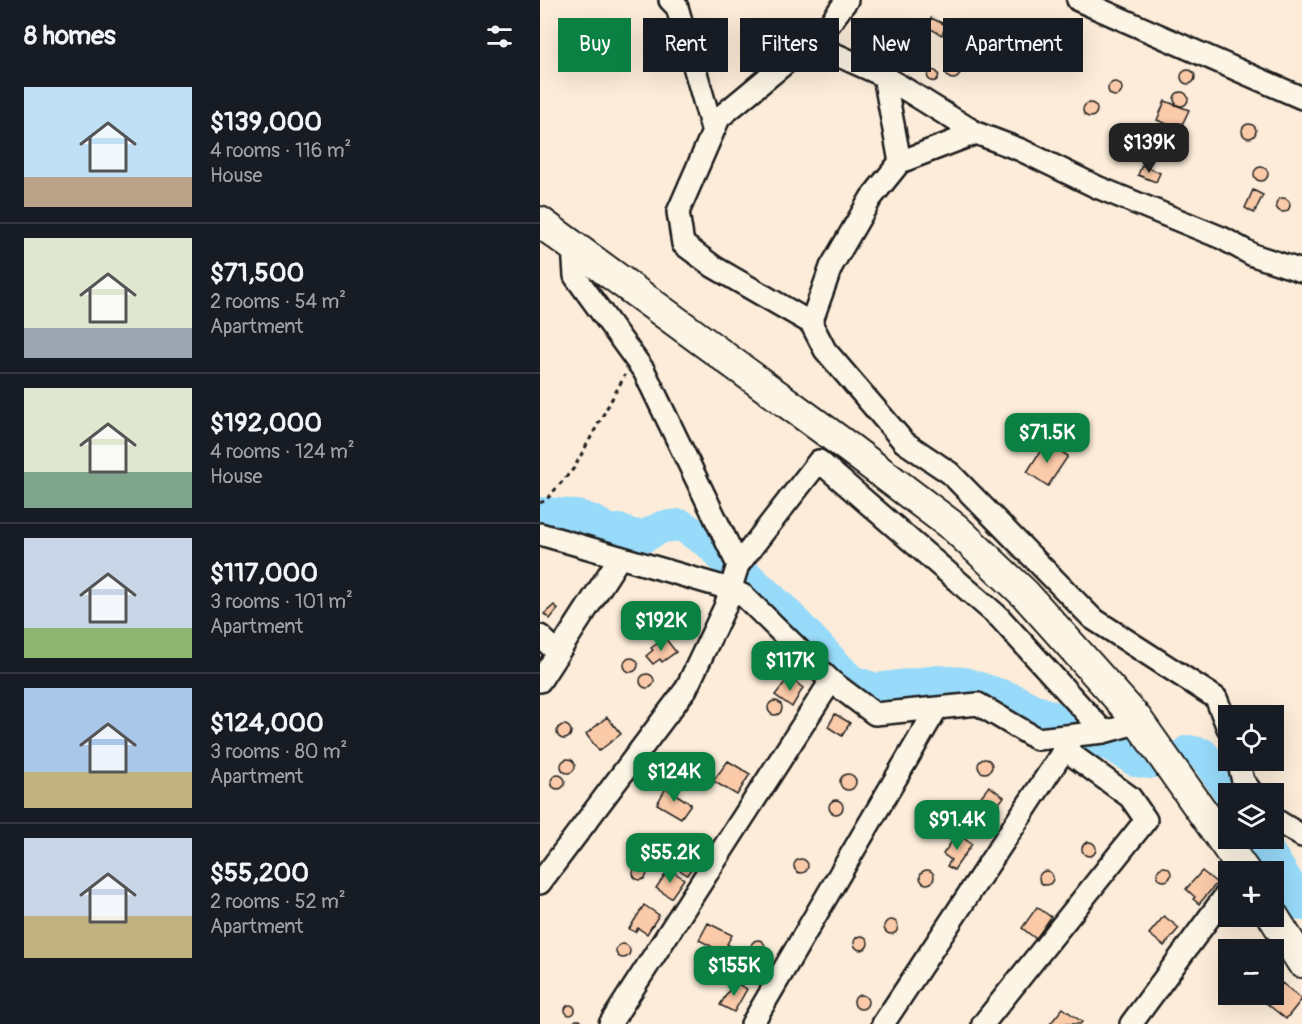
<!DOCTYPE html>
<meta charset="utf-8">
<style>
:root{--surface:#171b24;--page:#20242c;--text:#f1f3f6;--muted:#9ea1a6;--line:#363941;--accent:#0b8043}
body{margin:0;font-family:Pangolin,sans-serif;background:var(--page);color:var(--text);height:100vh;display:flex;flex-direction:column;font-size:22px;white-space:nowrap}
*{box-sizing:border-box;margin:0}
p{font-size:20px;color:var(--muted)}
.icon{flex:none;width:33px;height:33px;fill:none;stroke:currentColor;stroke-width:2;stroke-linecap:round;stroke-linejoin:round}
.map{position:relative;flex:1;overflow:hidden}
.panel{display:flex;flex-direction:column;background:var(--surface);width:540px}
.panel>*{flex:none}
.hud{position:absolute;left:18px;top:18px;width:570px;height:54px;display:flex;gap:12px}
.controls{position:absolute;left:678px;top:705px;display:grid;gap:12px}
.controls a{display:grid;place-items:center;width:66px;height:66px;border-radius:0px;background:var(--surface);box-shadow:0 6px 24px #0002;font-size:30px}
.price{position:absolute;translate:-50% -51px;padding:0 14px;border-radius:12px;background:var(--accent);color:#fff;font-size:20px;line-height:39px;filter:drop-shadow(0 2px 3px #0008)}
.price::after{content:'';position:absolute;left:50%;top:36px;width:18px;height:14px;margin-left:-9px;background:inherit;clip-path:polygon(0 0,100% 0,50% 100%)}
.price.active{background:#222;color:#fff}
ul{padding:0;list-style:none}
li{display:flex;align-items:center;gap:18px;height:150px;padding:0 24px}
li+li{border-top:2px solid var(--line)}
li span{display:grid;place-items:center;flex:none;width:168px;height:120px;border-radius:0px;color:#555}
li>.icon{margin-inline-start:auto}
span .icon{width:72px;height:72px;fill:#fffc;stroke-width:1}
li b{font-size:26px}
h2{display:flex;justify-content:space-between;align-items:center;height:72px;padding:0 24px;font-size:26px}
.pill{padding:0 21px;border-radius:0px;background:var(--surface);box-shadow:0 6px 24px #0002;font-size:21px;line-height:54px}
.pill.active{background:var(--accent);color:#fff}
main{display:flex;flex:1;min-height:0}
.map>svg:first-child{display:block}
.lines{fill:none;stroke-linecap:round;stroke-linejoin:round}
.river{stroke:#98dafa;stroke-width:32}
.building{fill:#facaa9;stroke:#1c1c1c;stroke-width:1.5}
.street-casing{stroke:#1c1c1c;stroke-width:26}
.secondary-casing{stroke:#1c1c1c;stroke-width:34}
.path{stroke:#1c1c1c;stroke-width:3;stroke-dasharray:4.5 4.5;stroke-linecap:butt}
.street{stroke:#fcf5e5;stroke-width:21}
.secondary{stroke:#fcf5e5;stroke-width:30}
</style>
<main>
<section class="panel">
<h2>8 homes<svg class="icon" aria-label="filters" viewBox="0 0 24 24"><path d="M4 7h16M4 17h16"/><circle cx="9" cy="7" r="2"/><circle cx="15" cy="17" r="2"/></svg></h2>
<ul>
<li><span style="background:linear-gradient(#bfe0f5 75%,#b9a48a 0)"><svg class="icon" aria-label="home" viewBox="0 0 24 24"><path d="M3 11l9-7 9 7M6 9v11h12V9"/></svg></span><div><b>$139,000</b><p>4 rooms · 116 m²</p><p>House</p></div></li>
<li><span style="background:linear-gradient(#dfe7d0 75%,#9aa5b1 0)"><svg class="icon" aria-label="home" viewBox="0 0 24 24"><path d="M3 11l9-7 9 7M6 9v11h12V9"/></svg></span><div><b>$71,500</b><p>2 rooms · 54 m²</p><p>Apartment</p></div></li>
<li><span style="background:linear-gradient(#dfe7d0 70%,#7fa58c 0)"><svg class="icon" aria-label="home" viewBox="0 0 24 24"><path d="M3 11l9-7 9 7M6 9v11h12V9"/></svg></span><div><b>$192,000</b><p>4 rooms · 124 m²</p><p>House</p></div></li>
<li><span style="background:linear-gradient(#c9d6e8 75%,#8fb573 0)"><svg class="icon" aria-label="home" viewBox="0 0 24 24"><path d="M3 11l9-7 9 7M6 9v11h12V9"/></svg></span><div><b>$117,000</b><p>3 rooms · 101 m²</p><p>Apartment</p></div></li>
<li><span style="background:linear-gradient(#a9c7e8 70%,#c2b280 0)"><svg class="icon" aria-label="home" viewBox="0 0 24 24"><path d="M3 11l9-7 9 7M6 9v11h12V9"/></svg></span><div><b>$124,000</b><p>3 rooms · 80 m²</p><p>Apartment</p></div></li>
<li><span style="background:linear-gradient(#c9d6e8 65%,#c2b280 0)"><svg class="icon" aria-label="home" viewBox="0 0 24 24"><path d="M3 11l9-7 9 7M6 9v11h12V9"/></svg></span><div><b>$55,200</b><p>2 rooms · 52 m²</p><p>Apartment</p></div></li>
</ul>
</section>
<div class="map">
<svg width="762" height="1024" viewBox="0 0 762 1024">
<rect width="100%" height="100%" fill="#fcecd9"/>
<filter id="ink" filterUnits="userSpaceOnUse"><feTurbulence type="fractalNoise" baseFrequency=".0167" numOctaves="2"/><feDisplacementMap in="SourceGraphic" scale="12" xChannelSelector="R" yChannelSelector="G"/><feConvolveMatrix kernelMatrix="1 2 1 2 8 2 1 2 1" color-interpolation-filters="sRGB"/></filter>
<g filter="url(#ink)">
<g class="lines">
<path class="river" d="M0,513C25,514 48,514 67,530H79L92,535L105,536L122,527L141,525L170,544L190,566
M206,575L242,608L311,681L335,689L396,681L424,683L473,699L494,710L534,725
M547,739L573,746L596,761L610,763
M648,751L663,754L691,794
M720,838L762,905"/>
</g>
<path class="building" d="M391,18L406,25L402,35L387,27Z
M415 53a7 7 0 1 1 14 0a7 7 0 1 1-14 0Z
M406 72a7 7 0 1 1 14 0a7 7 0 1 1-14 0Z
M641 77a7 7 0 1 1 14 0a7 7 0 1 1-14 0Z
M387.5 76a5.5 5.5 0 1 1 11 0a5.5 5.5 0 1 1-11 0Z
M568 89a7 7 0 1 1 14 0a7 7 0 1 1-14 0Z
M634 99a7 7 0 1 1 14 0a7 7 0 1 1-14 0Z
M625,101L649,110L640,129L617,120Z
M543 110a7 7 0 1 1 14 0a7 7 0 1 1-14 0Z
M702 131a7 7 0 1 1 14 0a7 7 0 1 1-14 0Z
M614 147a7 7 0 1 1 14 0a7 7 0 1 1-14 0Z
M602,165L620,173L616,182L598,175Z
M714 174a7 7 0 1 1 14 0a7 7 0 1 1-14 0Z
M713,190L723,195L714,213L705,208Z
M736 205a7 7 0 1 1 14 0a7 7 0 1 1-14 0Z
M485 442a7 7 0 1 1 14 0a7 7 0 1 1-14 0Z
M506,442L528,456L508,486L487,472Z
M14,605L18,609L10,619L4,614Z
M125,638L136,652L122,662L120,659L113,664L106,656L113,650L111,648Z
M240 665a7 7 0 1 1 14 0a7 7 0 1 1-14 0Z
M84 665a7 7 0 1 1 14 0a7 7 0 1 1-14 0Z
M100 681a7 7 0 1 1 14 0a7 7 0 1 1-14 0Z
M249,677L263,688L252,707L235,695Z
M228 708a7 7 0 1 1 14 0a7 7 0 1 1-14 0Z
M295,714L310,723L302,736L288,727Z
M67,717L81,734L59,751L46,734Z
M17 732a7 7 0 1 1 14 0a7 7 0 1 1-14 0Z
M21 766a7 7 0 1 1 14 0a7 7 0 1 1-14 0Z
M438 766a7 7 0 1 1 14 0a7 7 0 1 1-14 0Z
M188,761L210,774L197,795L173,781Z
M300 782a8 8 0 1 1 16 0a8 8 0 1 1-16 0Z
M11 782a7 7 0 1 1 14 0a7 7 0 1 1-14 0Z
M449,786L464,797L450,815L445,811L442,814L433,807Z
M126,788L151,804L141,818L117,804Z
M289 807a7 7 0 1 1 14 0a7 7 0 1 1-14 0Z
M417,834L432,844L414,870L407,866L411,860L403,854Z
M143,837L163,850L147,875L127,861Z
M542 849a7 7 0 1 1 14 0a7 7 0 1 1-14 0Z
M254 866a7 7 0 1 1 14 0a7 7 0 1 1-14 0Z
M93 873a7 7 0 1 1 14 0a7 7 0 1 1-14 0Z
M617 874a7 7 0 1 1 14 0a7 7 0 1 1-14 0Z
M129,869L144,879L131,898L116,888Z
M380 877a7 7 0 1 1 14 0a7 7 0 1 1-14 0Z
M662,871L677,883L659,904L653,899L655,897L646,889Z
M499 878a7 7 0 1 1 14 0a7 7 0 1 1-14 0Z
M104,905L119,915L107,934L98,928L95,932L89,929Z
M497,907L511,917L496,939L482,928Z
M624,916L639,928L624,946L609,934Z
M344 927a7 7 0 1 1 14 0a7 7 0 1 1-14 0Z
M168,923L192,935L187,944L192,947L188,955L159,940Z
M314 943a7 7 0 1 1 14 0a7 7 0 1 1-14 0Z
M211 947a7 7 0 1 1 14 0a7 7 0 1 1-14 0Z
M76 951a7 7 0 1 1 14 0a7 7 0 1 1-14 0Z
M194,982L207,989L194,1012L180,1005Z
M742,983L762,999L746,1019L726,1003Z
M314 1002a7 7 0 1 1 14 0a7 7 0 1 1-14 0Z
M25 1010a5 5 0 1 1 10 0a5 5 0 1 1-10 0Z
M523,1008L542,1022L540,1024H510Z
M36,1020H40L43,1024H32Z"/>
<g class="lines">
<defs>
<path id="street" d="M130,0L137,7L173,132
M307,0L284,31L179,118L138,212L143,244L174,267L271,323L285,350L364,442L410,473L552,618L676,698L688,728
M538,0L762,98
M270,43L344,76L436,133L481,150L557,187L682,238L713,255L762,271
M360,162L436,133
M33,246L35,276L104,371L198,565
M271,323L291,267L331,198L360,162L344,76
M0,534L190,589L204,596L291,681L335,714L438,704L497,739L564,732
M0,636L18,653
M0,681L80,557
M698,760L703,781L713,794
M734,819L762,836
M0,883L146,689L185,607L198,565L279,461L459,617L564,732L600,722
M70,1024L291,681
M212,1024L397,708
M343,1024L532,738
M443,1024L606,820L590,797L524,749
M591,1024L688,892"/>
<path id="secondary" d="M0,222L309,448L415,528L485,594L596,718L705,872
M733,916L762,962"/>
</defs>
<use href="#street" class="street-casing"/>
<use href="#secondary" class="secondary-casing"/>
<path class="path" d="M0,503L6,500L34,468L85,375"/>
<use href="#street" class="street"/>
<use href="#secondary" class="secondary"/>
</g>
</g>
</svg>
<div class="controls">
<a><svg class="icon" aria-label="locate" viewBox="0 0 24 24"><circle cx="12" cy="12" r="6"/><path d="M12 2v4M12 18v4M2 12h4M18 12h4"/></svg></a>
<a><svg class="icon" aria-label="layers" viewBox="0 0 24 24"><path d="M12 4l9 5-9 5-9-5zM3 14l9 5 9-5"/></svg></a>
<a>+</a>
<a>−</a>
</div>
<b class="price active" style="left:609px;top:174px">$139K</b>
<b class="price" style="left:507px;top:464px">$71.5K</b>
<b class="price" style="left:121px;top:652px">$192K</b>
<b class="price" style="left:250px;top:692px">$117K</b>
<b class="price" style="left:134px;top:803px">$124K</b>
<b class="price" style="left:417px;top:851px">$91.4K</b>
<b class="price" style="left:130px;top:884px">$55.2K</b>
<b class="price" style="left:194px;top:997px">$155K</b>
<div class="hud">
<a class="pill active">Buy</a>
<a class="pill">Rent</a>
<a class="pill">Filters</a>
<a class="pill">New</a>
<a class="pill">Apartment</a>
</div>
</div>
</main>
